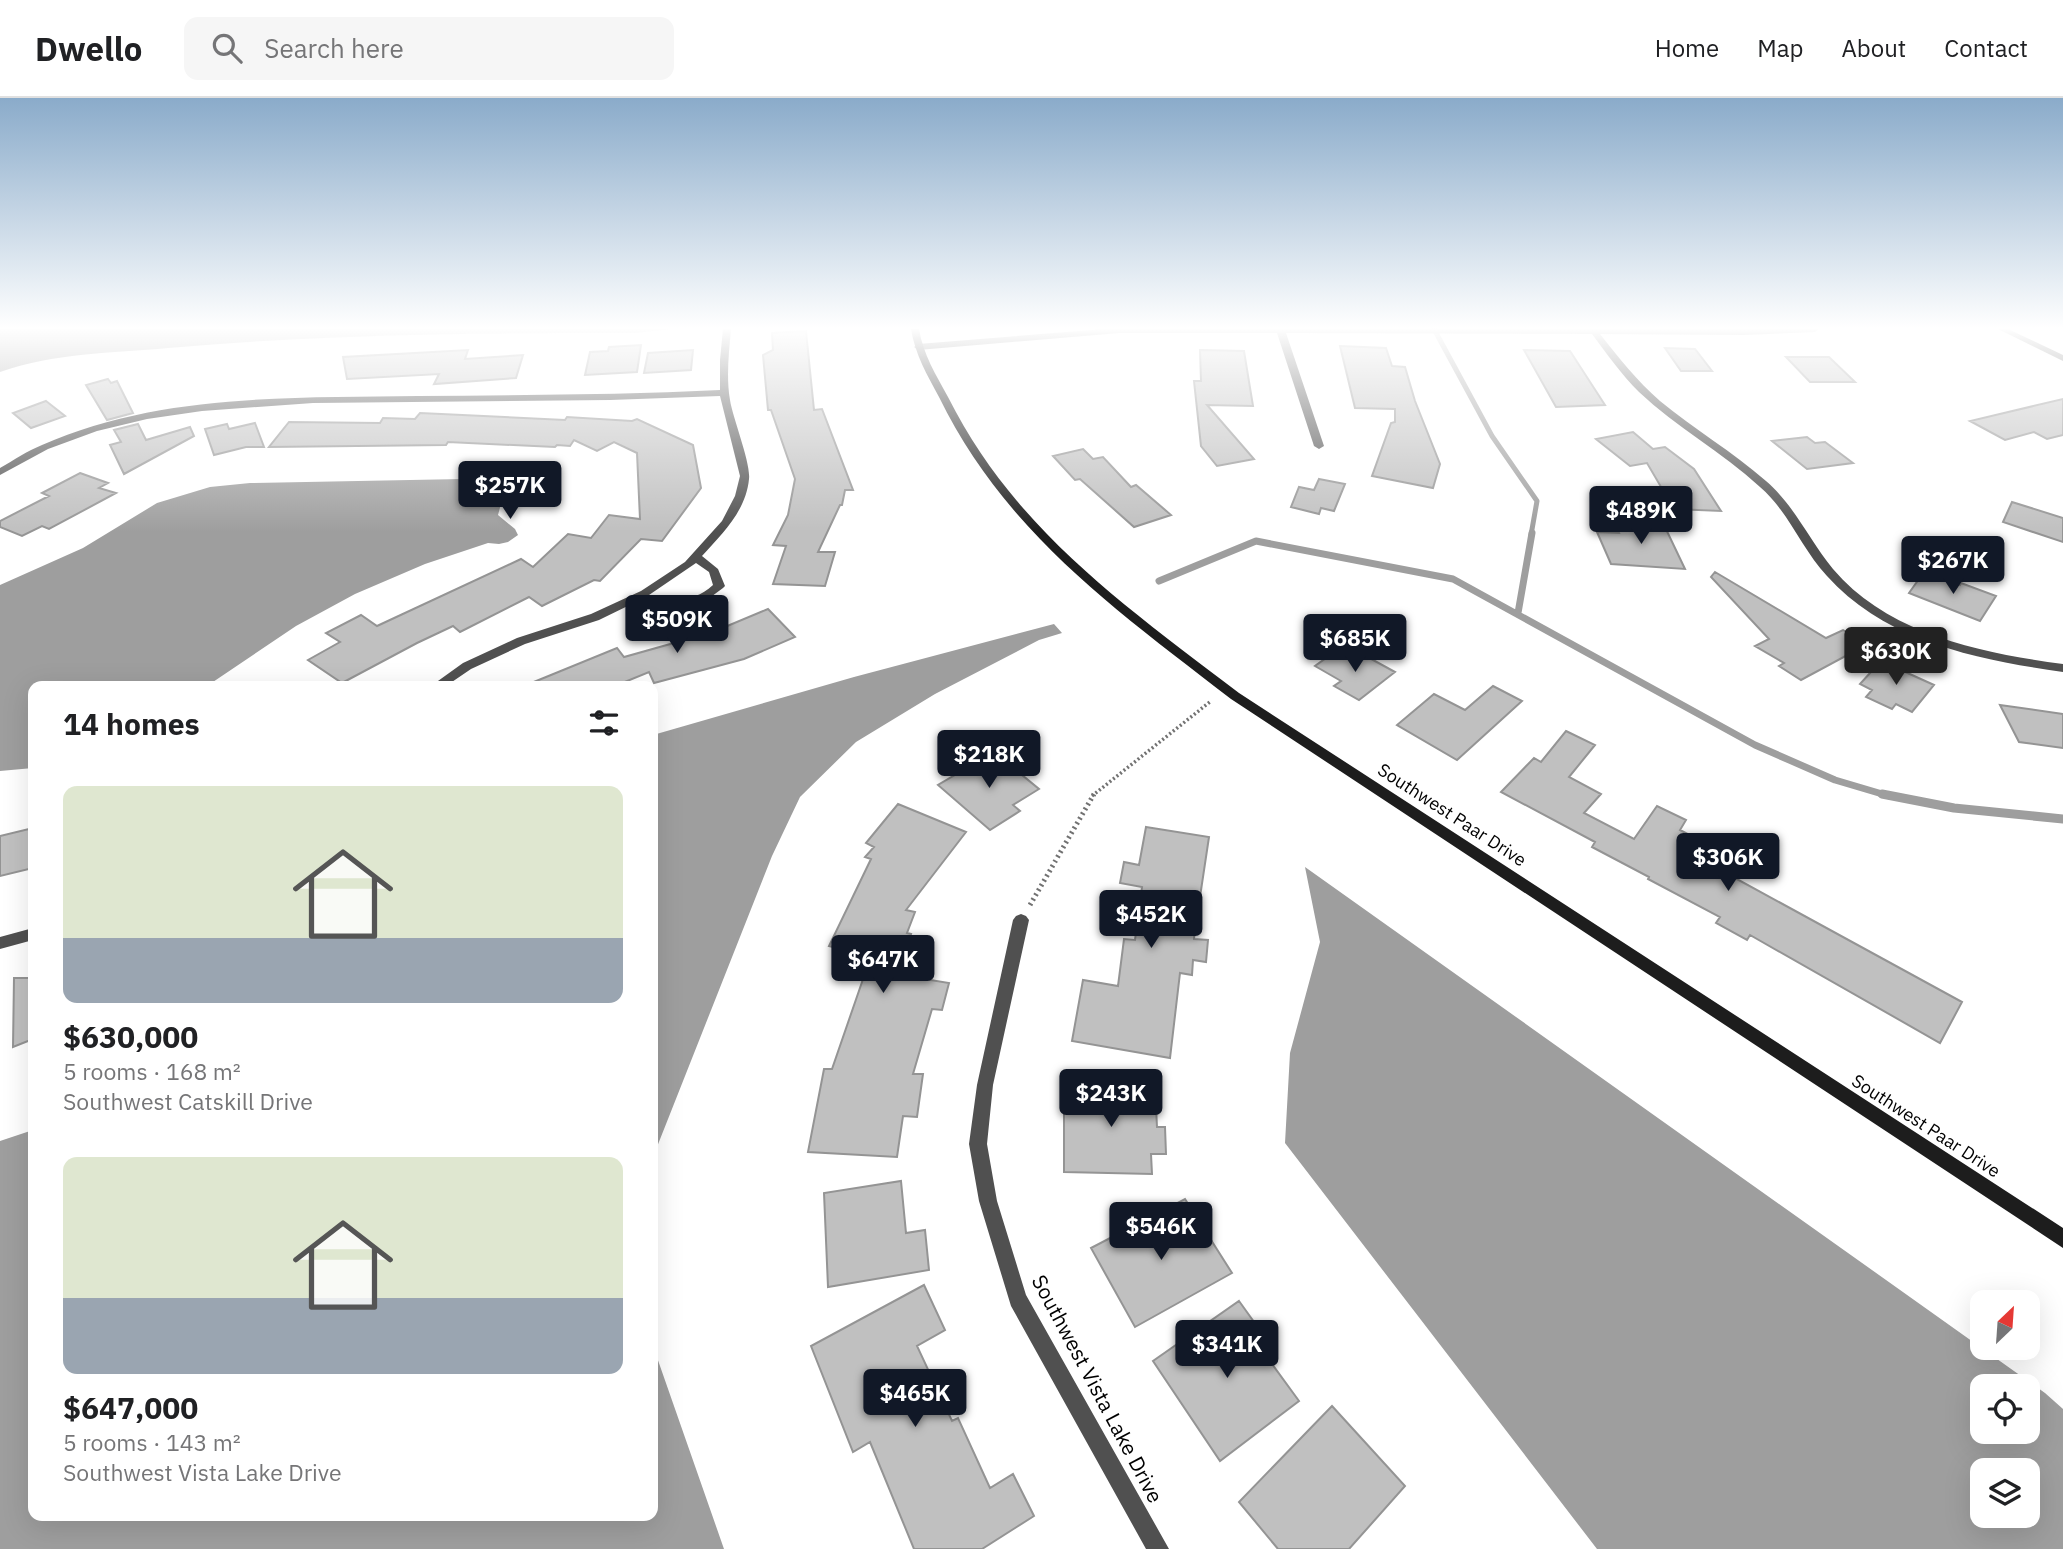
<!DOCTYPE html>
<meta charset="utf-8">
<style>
:root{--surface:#fff;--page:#f6f6f6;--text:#202124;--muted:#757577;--line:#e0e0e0;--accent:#111827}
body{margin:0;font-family:"IBM Plex Sans",sans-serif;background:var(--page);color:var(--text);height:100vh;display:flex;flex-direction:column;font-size:26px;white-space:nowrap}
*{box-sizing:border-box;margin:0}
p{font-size:23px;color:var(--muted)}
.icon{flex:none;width:38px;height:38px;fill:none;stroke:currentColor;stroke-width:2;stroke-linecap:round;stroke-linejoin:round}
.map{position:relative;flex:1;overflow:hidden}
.drawer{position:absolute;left:28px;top:583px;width:630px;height:840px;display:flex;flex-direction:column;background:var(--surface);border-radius:14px;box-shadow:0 7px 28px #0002}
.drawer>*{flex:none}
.needle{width:46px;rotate:25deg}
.controls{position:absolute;left:1970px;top:1192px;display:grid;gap:14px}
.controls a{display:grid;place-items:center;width:70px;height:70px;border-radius:14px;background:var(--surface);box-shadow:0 7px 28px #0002;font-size:35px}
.price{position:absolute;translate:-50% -60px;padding:0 16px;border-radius:7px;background:var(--accent);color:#fff;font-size:23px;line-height:46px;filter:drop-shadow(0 2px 4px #0008)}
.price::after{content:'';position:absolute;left:50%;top:42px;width:21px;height:16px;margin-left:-10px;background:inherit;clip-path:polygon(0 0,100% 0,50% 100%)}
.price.active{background:#222;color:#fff}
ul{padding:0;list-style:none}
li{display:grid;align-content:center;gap:14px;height:371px;padding:0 35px}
li span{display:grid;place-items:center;height:217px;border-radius:14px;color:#555}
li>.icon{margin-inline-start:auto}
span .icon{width:126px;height:126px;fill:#fffc;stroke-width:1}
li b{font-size:30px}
h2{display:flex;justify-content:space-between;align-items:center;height:84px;padding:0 35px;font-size:30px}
header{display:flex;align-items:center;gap:42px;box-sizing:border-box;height:98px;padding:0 35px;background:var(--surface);border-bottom:2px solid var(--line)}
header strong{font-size:33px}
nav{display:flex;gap:38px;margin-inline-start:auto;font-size:24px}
.search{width:490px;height:63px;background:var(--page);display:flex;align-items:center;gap:18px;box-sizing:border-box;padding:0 24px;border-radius:14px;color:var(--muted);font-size:26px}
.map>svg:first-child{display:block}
.water{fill:#9e9e9e;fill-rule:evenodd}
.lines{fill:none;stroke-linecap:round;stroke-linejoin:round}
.stream-far2{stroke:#9e9e9e;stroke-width:5}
.stream-far1{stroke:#9e9e9e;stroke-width:7}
.stream{stroke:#9e9e9e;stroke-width:9}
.building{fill:#c0c0c0;stroke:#949494;stroke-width:2}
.path-far1{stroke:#727272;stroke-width:3.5;stroke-dasharray:2 2.5;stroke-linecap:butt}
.path{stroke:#727272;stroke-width:5;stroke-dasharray:2 3.5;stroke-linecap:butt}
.street{fill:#505050;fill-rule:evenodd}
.secondary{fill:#1d1d1d;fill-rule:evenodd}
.labels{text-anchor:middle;stroke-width:5;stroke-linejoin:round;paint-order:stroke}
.street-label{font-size:18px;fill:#000;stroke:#fff}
.near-street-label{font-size:21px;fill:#000;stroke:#fff}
</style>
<header>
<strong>Dwello</strong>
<div class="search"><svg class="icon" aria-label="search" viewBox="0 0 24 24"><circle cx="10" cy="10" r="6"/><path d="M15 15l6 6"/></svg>Search here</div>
<nav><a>Home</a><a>Map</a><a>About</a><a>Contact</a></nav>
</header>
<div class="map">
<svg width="2063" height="1451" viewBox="0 0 2063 1451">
<rect width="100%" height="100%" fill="#fff"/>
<path class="water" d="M0,231H673L635,235C479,235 324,236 168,250C112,255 53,255 0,274Z
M462,381L484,383L501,391L503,398L498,417L515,431L518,437L508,444L499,446L488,445L425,466L355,496L296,528L207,588H33V670L0,673V487L83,450L157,405L210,389L250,385Z
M1054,526L1062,535L1039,542L935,596L856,644L800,699L772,758L653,1059V637L854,579Z
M1305,769L2045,1295L2063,1311V1451H1597L1285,1045L1290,955L1320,844ZM2028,1288V1334H1983V1288ZM2028,1372V1418H1983V1372Z
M33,1032V1418H653V1248L724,1451H0V1043Z"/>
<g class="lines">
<path class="stream-far2" d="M1434,231L1492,338L1537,403L1531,437"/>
<path class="stream-far1" d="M1159,483L1256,443L1453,481L1755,647L1835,682L1889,698
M1518,515L1532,435"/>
<path class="stream" d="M1882,696L1954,710L2063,721"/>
</g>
<path class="building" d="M806,233L814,312L822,311L853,392H845L842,407H840L818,454H835L825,488L773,486L786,448L773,447L788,417L795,381L771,312H768L763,257L773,252L772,235Z
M641,247L637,274L585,277L590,254L608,253L609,249Z
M1340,248L1386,250L1392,268L1405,269L1415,303L1440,366L1433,390L1372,378L1391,325L1395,324V311L1355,310Z
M1665,250L1695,251L1712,273H1681Z
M468,252L465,261L523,257L516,280L434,286L439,276L347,281L343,259Z
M693,252L691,272L644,275L648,255Z
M1200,252L1244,253L1253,308L1207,307L1254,361L1217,368L1201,348L1194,283H1201Z
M1524,252L1570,253L1605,307L1556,309Z
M1786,259H1829L1855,284H1810Z
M108,281L111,285L117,283L133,315L107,322L86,287Z
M2063,301V337L2047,341L2034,334L2005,342L1970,323Z
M46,303L65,318L31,330L13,315Z
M420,315L565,322L567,319L632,323L637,321L693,347L701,390L662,443L641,441L600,483L594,482L542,508L529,499L460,534L453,528L417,545L342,585L308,562L340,544L326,535L361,517L377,528L521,461L533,469L568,436L591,440L609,417L640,421L637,355L614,344L597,353L574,342L570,348L557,347L555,349L448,344L446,347L269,349L289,324L380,325L383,320L415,321Z
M255,325L264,349H246L214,357L205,331L227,326L229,331Z
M138,326L146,342L190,329L194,338L124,376L110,347L121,344L114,332Z
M1633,334L1653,351L1665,349L1694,371L1721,413L1674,411L1647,365L1630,368L1596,341Z
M1807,339L1815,345L1825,344L1853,365L1807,371L1772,343Z
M1083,351L1093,361L1103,359L1131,389L1136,387L1171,417L1134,429L1080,381L1075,382L1053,358Z
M80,375L108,385L99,390L116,395L49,431L42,428L22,438L0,429V423L49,398L42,395Z
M1319,381L1345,386L1334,413L1321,410L1319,416L1291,409L1299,389L1314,392Z
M2012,404L2063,420V444L2003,424Z
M1614,424L1664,427L1685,471L1611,466L1597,434L1619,435Z
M1715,474L1826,540L1843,532L1868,546L1801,582L1779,568L1784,565L1755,548L1769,541L1711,479Z
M1924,474L1960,487L1961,485L1996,498L1980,523L1909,495Z
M768,511L795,539L744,561L654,585L649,574L615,588H524L617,550L624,559L713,534Z
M1336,553L1355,564L1364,557L1395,574L1359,602L1334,588L1341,583L1315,568Z
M1881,563L1934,587L1912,614L1896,606L1892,611L1866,599L1872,592L1860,586Z
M1493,588L1522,603L1457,662L1397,627L1434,596L1465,612Z
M2000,607L2063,616V650L2019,644Z
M1566,633L1595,647L1569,679L1601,696L1584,715L1634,741L1657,708L1686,722L1680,732L1695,740L1689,750L1716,763L1713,768L1962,904L1940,945L1750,837L1747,842L1716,825L1720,819L1648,781L1649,779L1592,749L1595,744L1501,694L1534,660L1541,664Z
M994,654L1039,691L1013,707L1020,713L990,732L938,687Z
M898,706L966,734L906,812L915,814L907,835L911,836L894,876L949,885L942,912L932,911L913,976H923L917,1019L903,1018L897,1059L808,1054L824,971H832L871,858L829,848L871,761L865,759L874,749L866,745Z
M1146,729L1209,739L1200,799L1198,798L1194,841L1208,842L1206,864L1193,862L1192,877L1180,875L1170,960L1072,943L1083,882L1118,888L1124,841L1135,842L1142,789L1120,785L1124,764L1139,767Z
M33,730V770L0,778V738Z
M14,880H33V941L13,949Z
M1064,985L1155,987L1157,1029H1165L1166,1056H1151L1152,1076L1064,1074Z
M901,1083L906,1135L925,1132L929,1172L828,1189L824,1095Z
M1185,1101L1232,1175L1135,1229L1091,1150Z
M924,1187L945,1232L917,1248L952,1323L958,1320L990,1390L1013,1376L1034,1418L982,1451H914L870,1344L853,1354L811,1248Z
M1239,1203L1272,1249L1264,1255L1299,1303L1220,1363L1153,1263Z
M1332,1308L1405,1388L1349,1451H1278L1239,1404Z"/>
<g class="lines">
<path class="path-far1" d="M1092,698L1211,603"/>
<path class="path" d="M1030,807L1094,696"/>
<path class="street" d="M723,231H731C729,254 726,279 730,302C733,321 751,365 749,381C746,413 722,436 702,458L718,471L725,488L723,490L704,504L691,508L672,509L640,502L599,522L525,546L471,571L446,588H431L463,565L517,540L591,516L641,493L685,464L722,423L735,398L740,378L720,298L610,302L313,305L202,313L147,321L97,333L48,351L0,377V370C14,362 27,353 42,347C159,295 293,300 418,298C519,297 620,297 720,292V262ZM696,465L709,474L713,487C693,505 674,503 649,497Z
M1104,231H1819L1815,234L1744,237L1600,236C1619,260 1637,283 1660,303C1694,331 1733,354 1766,383C1795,408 1809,442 1833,471C1889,537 1982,555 2063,566V574C1979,562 1886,544 1827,478C1801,450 1789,414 1760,389C1722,354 1676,329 1639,294C1621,276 1607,256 1592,236L1286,235L1324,348L1319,351L1314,348L1277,235H1119L918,252L914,249L918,246Z
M1998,231H2008L2063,257V263Z
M1021,816L1026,818L1029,822L993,987L987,1046L997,1103L1026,1197L1169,1451H1146L1011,1208L979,1103L969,1046L977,987L1013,822L1016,818Z
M33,830V842L0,851V839Z"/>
<path class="secondary" d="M911,231H919C923,256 936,277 948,299C1015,432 1124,507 1239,595L2063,1130V1150L1231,601C1115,511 1005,434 939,299C927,277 915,256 911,231Z"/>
</g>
<linearGradient id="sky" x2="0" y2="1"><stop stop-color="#8aabca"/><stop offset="0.53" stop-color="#fff"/><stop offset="1" stop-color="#fff" stop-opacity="0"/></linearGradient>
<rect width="2063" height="434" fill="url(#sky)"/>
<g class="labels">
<g class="street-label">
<text transform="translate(1452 717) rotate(33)" y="6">Southwest Paar Drive</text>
<text transform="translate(1926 1028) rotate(33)" y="6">Southwest Paar Drive</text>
</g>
<g class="near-street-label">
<text transform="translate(1097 1291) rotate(62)" y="7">Southwest Vista Lake Drive</text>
</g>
</g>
</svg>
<div class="controls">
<a><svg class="needle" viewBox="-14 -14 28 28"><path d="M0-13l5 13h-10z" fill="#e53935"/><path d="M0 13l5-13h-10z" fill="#757577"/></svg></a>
<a><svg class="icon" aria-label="locate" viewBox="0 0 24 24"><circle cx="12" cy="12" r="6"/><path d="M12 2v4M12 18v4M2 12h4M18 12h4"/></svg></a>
<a><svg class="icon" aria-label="layers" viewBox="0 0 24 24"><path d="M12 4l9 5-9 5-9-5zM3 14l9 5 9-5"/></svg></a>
</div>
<b class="price" style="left:510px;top:423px">$257K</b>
<b class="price" style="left:1641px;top:448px">$489K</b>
<b class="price" style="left:1953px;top:498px">$267K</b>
<b class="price" style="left:677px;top:557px">$509K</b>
<b class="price" style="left:1355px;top:576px">$685K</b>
<b class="price active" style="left:1896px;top:589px">$630K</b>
<b class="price" style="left:989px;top:692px">$218K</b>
<b class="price" style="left:1728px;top:795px">$306K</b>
<b class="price" style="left:1151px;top:852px">$452K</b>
<b class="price" style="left:883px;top:897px">$647K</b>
<b class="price" style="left:1111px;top:1031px">$243K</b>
<b class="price" style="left:1161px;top:1164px">$546K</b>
<b class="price" style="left:1227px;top:1282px">$341K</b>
<b class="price" style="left:915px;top:1331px">$465K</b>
<section class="drawer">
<h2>14 homes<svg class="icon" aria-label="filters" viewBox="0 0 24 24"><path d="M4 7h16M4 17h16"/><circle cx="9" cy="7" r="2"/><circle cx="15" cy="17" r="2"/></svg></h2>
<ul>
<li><span style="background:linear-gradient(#dfe7d0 70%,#9aa5b1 0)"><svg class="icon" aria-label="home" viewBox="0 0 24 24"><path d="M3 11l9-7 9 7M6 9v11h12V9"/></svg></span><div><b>$630,000</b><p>5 rooms · 168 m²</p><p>Southwest Catskill Drive</p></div></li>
<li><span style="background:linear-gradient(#dfe7d0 65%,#9aa5b1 0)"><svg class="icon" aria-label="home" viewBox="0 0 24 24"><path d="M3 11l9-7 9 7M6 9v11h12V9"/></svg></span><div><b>$647,000</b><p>5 rooms · 143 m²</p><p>Southwest Vista Lake Drive</p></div></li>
</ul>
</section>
</div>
